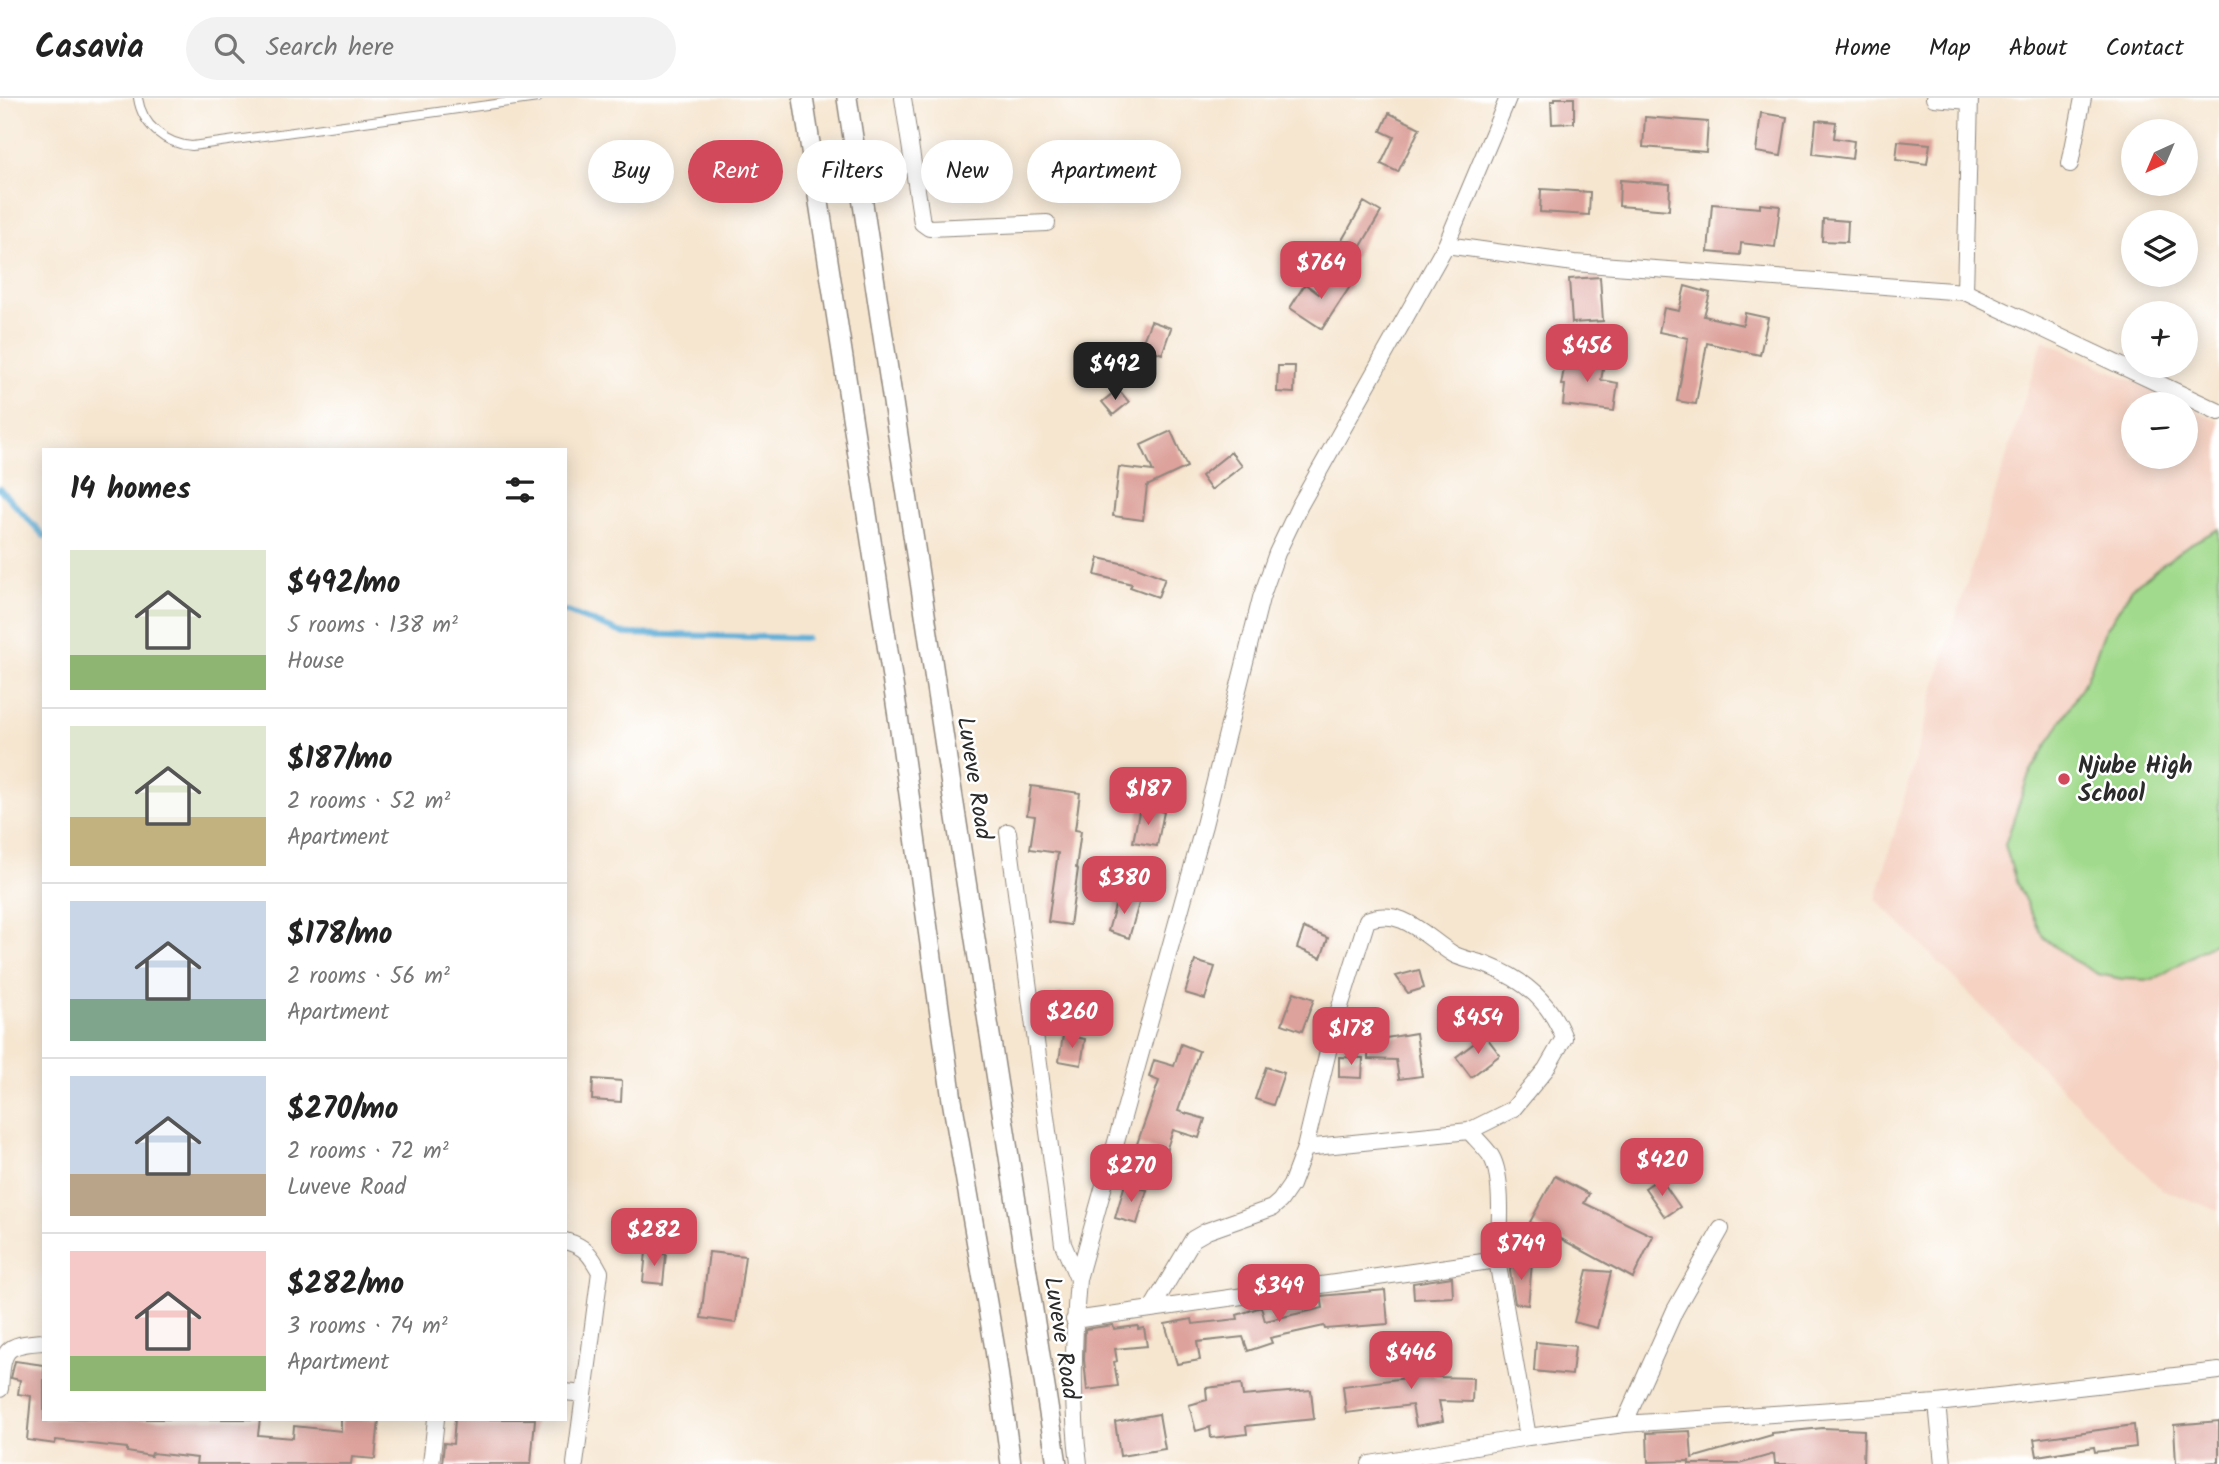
<!DOCTYPE html>
<meta charset="utf-8">
<style>
:root{--surface:#fff;--page:#f2f2f2;--text:#222;--muted:#767676;--line:#e0e0e0;--accent:#d1495b}
body{margin:0;font-family:Kalam,sans-serif;background:var(--page);color:var(--text);height:100vh;display:flex;flex-direction:column;font-size:26px;white-space:nowrap}
*{box-sizing:border-box;margin:0}
p{font-size:23px;color:var(--muted)}
.icon{flex:none;width:38px;height:38px;fill:none;stroke:currentColor;stroke-width:2;stroke-linecap:round;stroke-linejoin:round}
.map{position:relative;flex:1;overflow:hidden}
.details{position:absolute;left:42px;top:350px;width:525px;height:973px;display:flex;flex-direction:column;background:var(--surface);border-radius:0px;box-shadow:0 4px 18px #0003}
.details>*{flex:none}
.hud{position:absolute;left:588px;top:42px;width:665px;height:63px;display:flex;gap:14px}
.needle{width:46px;rotate:224deg}
.controls{position:absolute;left:2121px;top:21px;display:grid;gap:14px}
.controls a{display:grid;place-items:center;width:77px;height:77px;border-radius:50%;background:var(--surface);box-shadow:0 4px 18px #0003;font-size:35px}
.price{position:absolute;translate:-50% -60px;padding:0 16px;border-radius:14px;background:var(--accent);color:#fff;font-size:23px;line-height:46px;filter:drop-shadow(0 2px 4px #0008)}
.price::after{content:'';position:absolute;left:50%;top:42px;width:21px;height:16px;margin-left:-10px;background:inherit;clip-path:polygon(0 0,100% 0,50% 100%)}
.price.active{background:#222;color:#fff}
ul{padding:0;list-style:none}
li{display:flex;align-items:center;gap:21px;height:175px;padding:0 28px}
li+li{border-top:2px solid var(--line)}
li span{display:grid;place-items:center;flex:none;width:196px;height:140px;border-radius:0px;color:#555}
li>.icon{margin-inline-start:auto}
span .icon{width:84px;height:84px;fill:#fffc;stroke-width:1}
li b{font-size:30px}
h2{display:flex;justify-content:space-between;align-items:center;height:84px;padding:0 28px;font-size:30px}
.pill{padding:0 24px;border-radius:32px;background:var(--surface);box-shadow:0 4px 18px #0003;font-size:24px;line-height:63px}
.pill.active{background:var(--accent);color:#fff}
header{display:flex;align-items:center;gap:42px;box-sizing:border-box;height:98px;padding:0 35px;background:var(--surface);border-bottom:2px solid var(--line)}
header strong{font-size:33px}
nav{display:flex;gap:38px;margin-inline-start:auto;font-size:24px}
.search{width:490px;height:63px;background:var(--page);display:flex;align-items:center;gap:18px;box-sizing:border-box;padding:0 24px;border-radius:38px;color:var(--muted);font-size:26px}
.map>svg:first-child{display:block}
.built{fill:#f5d2c2}
.green{fill:#a1da8c;stroke:#66825c;stroke-width:2}
.lines{fill:none;stroke-linecap:round;stroke-linejoin:round}
.stream{stroke:#5eafd8;stroke-width:6}
.building{fill:#dda29b}
.service-casing{stroke:#90887e;stroke-width:10}
.minor-casing{stroke:#90887e;stroke-width:18}
.tertiary-casing{stroke:#90887e;stroke-width:22}
.service{stroke:#fff;stroke-width:8}
.minor{stroke:#fff;stroke-width:16}
.tertiary{stroke:#fff;stroke-width:19}
.poi-dot{fill:#d1495b;stroke:#fff;stroke-width:2.5}
.labels{text-anchor:middle;stroke-width:5;stroke-linejoin:round;paint-order:stroke}
.poi-label{font-size:24px;font-weight:bold;fill:#2b2b2b;stroke:#fff;text-anchor:start}
.street-label{font-size:24px;fill:#2b2b2b;stroke:#fff}
</style>
<header>
<strong>Casavia</strong>
<div class="search"><svg class="icon" aria-label="search" viewBox="0 0 24 24"><circle cx="10" cy="10" r="6"/><path d="M15 15l6 6"/></svg>Search here</div>
<nav><a>Home</a><a>Map</a><a>About</a><a>Contact</a></nav>
</header>
<div class="map">
<svg width="2219" height="1366" viewBox="0 0 2219 1366">
<rect width="100%" height="100%" fill="#fff"/>
<filter id="ink" filterUnits="userSpaceOnUse"><feTurbulence type="fractalNoise" baseFrequency=".0143" numOctaves="2"/><feDisplacementMap in="SourceGraphic" scale="14" xChannelSelector="R" yChannelSelector="G"/><feConvolveMatrix kernelMatrix="1 2 1 2 8 2 1 2 1" color-interpolation-filters="sRGB"/></filter>
<filter id="wash" filterUnits="userSpaceOnUse"><feTurbulence type="fractalNoise" baseFrequency=".00686" numOctaves="4" result="noise"/><feDisplacementMap in="SourceGraphic" scale="28" xChannelSelector="R" yChannelSelector="G"/><feGaussianBlur stdDeviation="1.57" result="paint"/><feColorMatrix in="noise" values="0 0 0 0 0 0 0 0 0 0 0 0 0 0 0 0 0 1.4 0 .05"/><feComposite in="paint" operator="in"/></filter>
<g filter="url(#wash)">
<rect width="100%" height="100%" fill="#f6e6d0"/>
<path class="built" d="M2043,242L2183,306H2133V359H2186V308L2219,323V1113L2161,1091L1876,801L1943,561Z"/>
<path class="green" d="M2219,431V842L2153,882L2122,881L2098,876L2071,861L2043,839L2016,784L2005,747L2028,679L2087,580L2104,535L2132,490L2188,447Z"/>
<g class="lines">
<path class="stream" d="M0,391L44,438
M565,513L625,536L806,540"/>
</g>
<g id="blocks">
<path class="building" d="M1555,0H1574V25L1552,26L1551,3H1555Z
M1389,15L1420,30L1398,74L1381,66L1394,39L1381,33Z
M1761,15L1787,19L1781,58L1756,54Z
M1645,19L1708,24L1706,54L1643,49Z
M1816,22L1836,24L1834,40L1854,43L1852,61L1813,56Z
M1898,43L1930,46L1927,66L1896,62Z
M1620,82L1670,86L1669,112L1619,108Z
M1541,91L1590,94L1589,117L1540,114Z
M1364,104L1381,114L1354,160L1338,149Z
M1712,106L1760,110V106L1780,108L1775,149L1741,145L1740,157L1708,154Z
M1823,121L1848,123L1847,144L1822,143Z
M1333,175L1351,187L1322,231L1290,210L1305,186L1319,196Z
M1600,179L1603,223L1572,225L1569,181Z
M1685,188L1710,195L1704,218L1743,227L1745,215L1768,220L1760,257L1707,245L1696,306L1677,303L1688,240L1659,234L1664,210L1679,213Z
M1151,223L1171,230L1162,256L1141,248Z
M1567,254L1605,261L1601,282L1618,285L1614,313L1563,307L1565,287H1561Z
M1278,268H1295L1294,295L1277,294Z
M1118,291L1129,304L1113,317L1102,304Z
M1171,333L1187,369L1147,388L1143,422L1113,418L1119,369L1153,373L1141,347Z
M1231,354L1242,368L1211,392L1201,378Z
M1099,460L1134,468L1165,480L1158,499L1130,489L1132,486L1095,477Z
M1031,688L1080,695L1075,732L1081,733L1076,770L1078,771L1070,827L1048,824L1058,755L1030,751L1035,718L1027,717Z
M1140,709L1164,714L1157,748L1133,744Z
M1118,797L1140,802L1129,840L1108,833Z
M1304,830L1328,840L1321,860L1297,850Z
M1195,863L1215,869L1205,901L1185,895Z
M1419,872L1424,890L1408,895L1396,878Z
M1294,894L1314,901L1302,933L1282,926Z
M1058,896L1082,899L1080,922L1055,919Z
M1416,935L1422,978L1399,981L1396,962L1368,961L1369,940H1386Z
M1063,937L1085,941L1081,967L1059,963Z
M1485,937L1500,957L1471,979L1456,959Z
M1181,946L1199,953L1178,1013L1205,1021L1199,1040L1173,1032L1165,1056L1137,1046L1159,983L1149,979L1154,962L1174,968Z
M1339,959L1363,960L1362,980L1339,979Z
M1266,969L1284,975L1273,1007L1255,1001Z
M593,981L622,983L621,1004L592,1002Z
M1555,1078L1589,1096L1584,1105L1653,1138L1633,1180L1530,1124Z
M1660,1080L1680,1109L1665,1119L1645,1090Z
M1125,1086L1147,1092L1137,1126L1115,1120Z
M646,1154L666,1156L663,1186L643,1184Z
M709,1154L745,1158L736,1225L701,1220Z
M1511,1164L1532,1166L1528,1207L1515,1205L1510,1173Z
M1587,1172L1611,1174L1597,1230L1574,1224Z
M1452,1179L1453,1199L1414,1201L1413,1185Z
M1385,1192L1388,1226L1325,1231L1324,1228L1270,1240L1272,1245L1248,1253L1243,1239L1197,1244L1200,1262L1177,1266L1165,1226L1192,1221L1193,1226L1238,1221L1237,1217L1261,1209L1265,1223L1323,1210L1321,1198Z
M1113,1227L1114,1231L1138,1228V1231L1144,1230L1147,1248L1115,1251L1117,1263L1114,1264L1118,1288L1087,1292L1084,1262L1085,1231Z
M1536,1244L1575,1248L1572,1277L1534,1273Z
M1429,1253L1435,1279L1473,1280L1472,1304L1439,1303L1443,1323L1416,1328L1412,1307L1346,1315L1343,1288L1407,1280L1403,1258Z
M15,1263L44,1267V1321H260L258,1337L293,1340L294,1328L341,1333V1321H379L375,1361L352,1359L351,1366H196L197,1360L152,1355L151,1358L127,1354V1350L56,1342L55,1346L27,1342L31,1298L18,1296L20,1282L11,1280Z
M1241,1286L1243,1298L1311,1292L1314,1321L1246,1328L1247,1336L1211,1340L1210,1329L1196,1333L1189,1307L1207,1302L1206,1290Z
M1159,1316L1165,1351L1120,1358L1115,1324Z
M455,1321H535L531,1366H442L444,1345L453,1346Z
M2219,1323V1364L2176,1366L2174,1327Z
M2134,1327L2136,1349L2095,1354L2094,1349L2037,1358L2034,1341Z
M1823,1330L1864,1332L1863,1366H1775L1774,1356L1739,1366H1689V1363L1648,1364L1647,1335L1690,1333L1692,1360L1772,1337V1335Z"/>
</g>
</g>
<g filter="url(#ink)">
<use href="#blocks" fill-opacity="0" stroke="#90887e" stroke-width="2"/>
<g class="lines">
<defs>
<path id="service" d="M138,0C142,27 165,46 192,48L538,0"/>
<path id="minor" d="M903,0L922,125L929,130L1047,125
M1934,0L1969,3
M2070,66L2083,0
M1446,147L1574,165L1965,194L2219,314
M1965,194L1970,0
M1008,734L1063,1146L1078,1181
M1305,1050L1469,1033C1476,1041 1485,1049 1491,1058C1504,1079 1500,1137 1497,1162
M565,1143C585,1148 591,1157 600,1174L575,1366
M1152,1210L1193,1141L1207,1133L1272,1110L1280,1103L1291,1087L1305,1050L1334,928L1367,822C1402,808 1425,839 1453,856C1464,862 1477,863 1489,868C1525,882 1550,904 1564,940L1546,971L1513,1011L1469,1033
M1074,1222L1497,1162L1528,1339
M0,1291C3,1252 3,1246 44,1244
M565,1294L584,1296
M1937,1305L1943,1366
M1624,1326L1675,1212L1721,1131
M431,1366L436,1321
M1079,1366C1071,1305 1073,1243 1078,1181L1204,727L1261,500L1277,455L1300,407L1446,147L1508,0
M1370,1366L1528,1339L1624,1326L1937,1305L2219,1273"/>
<path id="tertiary" d="M803,0L898,618L952,1002L995,1251L1011,1366
M847,0L948,668L1057,1366"/>
</defs>
<use href="#service" class="service-casing"/>
<use href="#minor" class="minor-casing"/>
<use href="#tertiary" class="tertiary-casing"/>
<use href="#service" class="service"/>
<use href="#minor" class="minor"/>
<use href="#tertiary" class="tertiary"/>
</g>
</g>
<circle class="poi-dot" cx="2064" cy="681" r="7"/>
<g class="labels">
<g class="poi-label">
<text x="2078" y="675">Njube High<tspan x="2078" dy="28">School</tspan></text>
</g>
<g class="street-label">
<text transform="translate(975 680) rotate(81)" y="8">Luveve Road</text>
<text transform="translate(1062 1240) rotate(81)" y="8">Luveve Road</text>
</g>
</g>
</svg>
<div class="controls">
<a><svg class="needle" viewBox="-14 -14 28 28"><path d="M0-13l5 13h-10z" fill="#e53935"/><path d="M0 13l5-13h-10z" fill="#767676"/></svg></a>
<a><svg class="icon" aria-label="layers" viewBox="0 0 24 24"><path d="M12 4l9 5-9 5-9-5zM3 14l9 5 9-5"/></svg></a>
<a>+</a>
<a>−</a>
</div>
<b class="price" style="left:1321px;top:203px">$764</b>
<b class="price" style="left:1587px;top:286px">$456</b>
<b class="price active" style="left:1115px;top:304px">$492</b>
<b class="price" style="left:1148px;top:729px">$187</b>
<b class="price" style="left:1124px;top:818px">$380</b>
<b class="price" style="left:1072px;top:952px">$260</b>
<b class="price" style="left:1478px;top:958px">$454</b>
<b class="price" style="left:1351px;top:969px">$178</b>
<b class="price" style="left:1662px;top:1100px">$420</b>
<b class="price" style="left:1131px;top:1106px">$270</b>
<b class="price" style="left:654px;top:1170px">$282</b>
<b class="price" style="left:1521px;top:1184px">$749</b>
<b class="price" style="left:1279px;top:1226px">$349</b>
<b class="price" style="left:1411px;top:1293px">$446</b>
<div class="hud">
<a class="pill">Buy</a>
<a class="pill active">Rent</a>
<a class="pill">Filters</a>
<a class="pill">New</a>
<a class="pill">Apartment</a>
</div>
<section class="details">
<h2>14 homes<svg class="icon" aria-label="filters" viewBox="0 0 24 24"><path d="M4 7h16M4 17h16"/><circle cx="9" cy="7" r="2"/><circle cx="15" cy="17" r="2"/></svg></h2>
<ul>
<li><span style="background:linear-gradient(#dfe7d0 75%,#8fb573 0)"><svg class="icon" aria-label="home" viewBox="0 0 24 24"><path d="M3 11l9-7 9 7M6 9v11h12V9"/></svg></span><div><b>$492/mo</b><p>5 rooms · 138 m²</p><p>House</p></div></li>
<li><span style="background:linear-gradient(#dfe7d0 65%,#c2b280 0)"><svg class="icon" aria-label="home" viewBox="0 0 24 24"><path d="M3 11l9-7 9 7M6 9v11h12V9"/></svg></span><div><b>$187/mo</b><p>2 rooms · 52 m²</p><p>Apartment</p></div></li>
<li><span style="background:linear-gradient(#c9d6e8 70%,#7fa58c 0)"><svg class="icon" aria-label="home" viewBox="0 0 24 24"><path d="M3 11l9-7 9 7M6 9v11h12V9"/></svg></span><div><b>$178/mo</b><p>2 rooms · 56 m²</p><p>Apartment</p></div></li>
<li><span style="background:linear-gradient(#c9d6e8 70%,#b9a48a 0)"><svg class="icon" aria-label="home" viewBox="0 0 24 24"><path d="M3 11l9-7 9 7M6 9v11h12V9"/></svg></span><div><b>$270/mo</b><p>2 rooms · 72 m²</p><p>Luveve Road</p></div></li>
<li><span style="background:linear-gradient(#f6c9c9 75%,#8fb573 0)"><svg class="icon" aria-label="home" viewBox="0 0 24 24"><path d="M3 11l9-7 9 7M6 9v11h12V9"/></svg></span><div><b>$282/mo</b><p>3 rooms · 74 m²</p><p>Apartment</p></div></li>
</ul>
</section>
</div>
